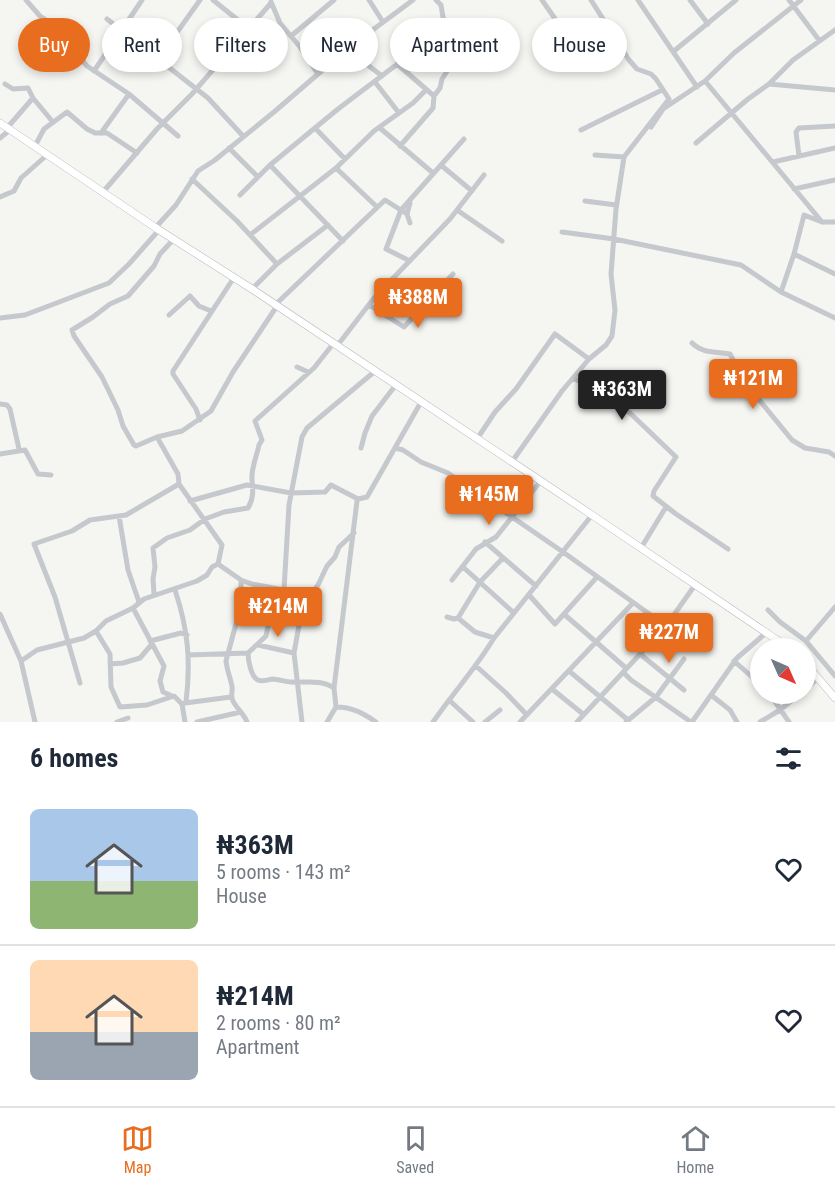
<!DOCTYPE html>
<meta charset="utf-8">
<style>
:root{--surface:#fff;--page:#f6f6f7;--text:#1f2937;--muted:#747a83;--line:#e0e1e3;--accent:#e96d1e}
body{margin:0;font-family:"Roboto Condensed",sans-serif;background:var(--page);color:var(--text);height:100vh;display:flex;flex-direction:column;font-size:22px;white-space:nowrap}
*{box-sizing:border-box;margin:0}
p{font-size:20px;color:var(--muted)}
.icon{flex:none;width:33px;height:33px;fill:none;stroke:currentColor;stroke-width:2;stroke-linecap:round;stroke-linejoin:round}
.map{position:relative;height:722px;overflow:hidden}
.panel{display:flex;flex-direction:column;background:var(--surface);flex:1}
.panel>*{flex:none}
.top-card{position:absolute;left:18px;top:18px;width:800px;height:54px;display:flex;gap:12px}
.needle{width:39px;rotate:135deg}
.controls{position:absolute;left:750px;top:638px;display:grid;gap:12px}
.controls a{display:grid;place-items:center;width:66px;height:66px;border-radius:50%;background:var(--surface);box-shadow:0 3px 9px #0003;font-size:30px}
.price{position:absolute;translate:-50% -51px;padding:0 14px;border-radius:6px;background:var(--accent);color:#fff;font-size:20px;line-height:39px;filter:drop-shadow(0 2px 3px #0008)}
.price::after{content:'';position:absolute;left:50%;top:36px;width:18px;height:14px;margin-left:-9px;background:inherit;clip-path:polygon(0 0,100% 0,50% 100%)}
.price.on{background:#222;color:#fff}
ul{padding:0;list-style:none}
li{display:flex;align-items:center;gap:18px;height:150px;padding:0 30px}
li+li{border-top:2px solid var(--line)}
li span{display:grid;place-items:center;flex:none;width:168px;height:120px;border-radius:9px;color:#555}
li>.icon{margin-inline-start:auto}
span .icon{width:72px;height:72px;fill:#fffc;stroke-width:1}
li b{font-size:26px}
h2{display:flex;justify-content:space-between;align-items:center;height:72px;padding:0 30px;font-size:26px}
.pill{padding:0 21px;border-radius:27px;background:var(--surface);box-shadow:0 3px 9px #0003;font-size:21px;line-height:54px}
.pill.on{background:var(--accent);color:#fff}
.tab-bar{display:flex;justify-content:space-around;align-items:center;height:84px;border-top:2px solid var(--line);background:var(--surface);font-size:16px;color:var(--muted)}
.tab-bar a{display:grid;justify-items:center;gap:3px}
.tab-bar .on{color:var(--accent)}
.map>svg:first-child{display:block}
.lines{fill:none;stroke-linecap:round;stroke-linejoin:round}
.major-casing{stroke:#b6b9be;stroke-width:8}
.minor{stroke:#c5c8cc;stroke-width:5}
.major{stroke:#fff;stroke-width:7}
</style>
<div class="map">
<svg width="835" height="722" viewBox="0 0 835 722">
<rect width="100%" height="100%" fill="#f5f6f2"/>
<g class="lines">
<defs>
<path id="major" d="M0,123L159,230L252,289L592,515L789,648
M806,664L835,698"/>
</defs>
<use href="#major" class="major-casing"/>
<path class="minor" d="M26,0L40,16L49,22L87,66L129,94L178,136
M213,0L248,28
M369,0L383,22
M436,0L441,5L443,17L459,52
M542,0L581,56
M591,0L629,60L637,69L651,74L656,79L669,99
M638,0L697,87
M690,0L708,24
M789,0L819,40
M271,2L280,23L300,47L318,74
M107,19L208,98L243,136
M291,36L334,0
M347,49L382,76
M674,51L736,0
M158,59L200,0
M397,64L434,96
M94,71L142,0
M705,81L822,222
M375,82L399,113
M5,84L13,89L28,88L33,98L52,121
M769,84L835,90
M651,127L663,109L705,81L734,53L801,0
M7,128L33,98
M315,128L345,159
M380,128L433,173
M581,130L662,90
M101,133L129,94
M0,138L10,130
M696,143L748,99L769,84L793,60L835,30
M35,146L44,129L67,112L87,129L95,133H107L137,153
M400,146L433,108L434,96L440,88L442,79L468,39
M229,148L258,177
M595,155L624,157
M799,156L796,132L799,128L835,126
M773,162L835,148
M270,165L343,241
M442,166L472,191
M336,168L377,207
M192,179L237,221L277,264
M794,189L835,180
M103,192L157,129L192,94L271,3
M240,195L270,165L338,109L404,59L433,41L444,27V20
M0,197L14,191L21,178L47,155
M585,201L616,205
M457,210L502,241
M410,223L407,214L410,203
M155,228L176,205L198,171L215,160L274,112L347,49L413,0
M562,232L614,239L741,265L781,292L835,318
M250,235L336,168L374,131L413,103L426,90
M173,240L160,254L154,266L128,296L110,304L93,317L72,330L74,336L102,377L118,410L123,426L134,445L136,446L157,437L182,431L211,411L233,372L277,306
M794,254L835,274
M410,261L386,249L401,210L464,139
M252,289L277,264L328,225
M781,292L794,254L804,215L822,222H835
M275,305L385,200L407,214
M369,305L404,327L453,274
M169,315L190,296L199,306L211,311
M0,318L25,315L109,283L129,264L159,230
M692,343C703,354 715,351 730,354L748,389L761,402L792,440L805,448L829,452L835,456
M337,346L374,298L450,219L484,175
M297,367L308,372
M573,378L604,394L630,413L676,457L654,491L653,496L676,514L728,549
M0,404L7,405L10,409L19,449
M200,420L196,409L173,374V371L233,279
M157,437L178,474L179,484L222,545L218,564
M477,439L495,412L516,389L555,334L589,359
M361,448L365,433L372,416L395,386
M395,448L403,450L421,462L448,473L563,552L666,626
M0,454L25,450L38,474L51,475
M511,463L562,391L589,359L606,345L612,336L615,310L611,274L616,209L624,157L669,99
M190,501L247,485L291,493L325,492L331,485L358,499
M119,516L128,570L139,602
M485,542L536,586
M641,548L666,507
M463,567L514,613
M241,580V605L226,661C227,670 230,677 232,686C233,692 230,695 233,701C237,709 244,714 247,722
M452,580L476,549L496,537L540,482
M275,589L266,636L248,653C248,660 251,677 258,680C262,682 268,680 272,679C279,679 285,682 291,682C306,683 320,679 334,688
M175,590C188,629 191,661 186,702
M284,590L289,505L302,437L307,428L374,372
M154,594L153,579L155,567L153,548L167,538L190,530L205,519L224,512L248,508C254,498 253,489 252,479C251,469 257,455 259,445L262,440L255,421L314,368L333,344
M529,595L555,624L597,577
M133,608L164,666L160,681L163,692L170,695
M768,610L780,622L806,641L835,676
M0,614L21,661L35,722
M565,615L626,668
M447,617L454,619L458,618L480,582L503,558
M458,618L475,632L494,638
M96,631L110,654L111,687L120,707L147,705L174,696L182,704L185,722
M150,641L181,633L187,635
M806,641L835,607
M258,645L294,653
M640,654L684,690
M188,655L248,653
M21,661L37,650L84,638L96,631L106,621L133,608L144,599L197,581L207,575L212,567L218,564L241,580L252,584L284,590L306,601
M734,661L760,684
M110,664L123,663L140,658L152,644
M476,666L506,693L527,715
M569,671L628,720
M624,673L631,680L691,722
M80,683L55,597L34,544L72,531L90,520L126,515L179,484
M552,689L583,714
M806,689L818,678
M769,693L789,722
M711,695L730,710L737,722
M449,700L473,722
M185,703L231,697
M336,707L334,688L357,501L358,499L367,497L421,402
M117,722L128,718
M197,722L241,712
M302,722L294,653L300,620L306,601L318,585L327,566L335,557L339,547L354,533
M327,722L336,707C352,707 363,713 376,722
M433,722C453,693 476,668 494,638L592,515
M485,722L500,710
M520,722L633,603
M577,722L666,626L695,585
M626,722L656,697L684,659
M692,722L737,658L767,632
M760,722L780,710L801,693"/>
<use href="#major" class="major"/>
</g>
</svg>
<div class="controls">
<a><svg class="needle" viewBox="-14 -14 28 28"><path d="M0-13l5 13h-10z" fill="#e53935"/><path d="M0 13l5-13h-10z" fill="#747a83"/></svg></a>
</div>
<b class="price" style="left:418px;top:329px">₦388M</b>
<b class="price" style="left:753px;top:410px">₦121M</b>
<b class="price on" style="left:622px;top:421px">₦363M</b>
<b class="price" style="left:489px;top:526px">₦145M</b>
<b class="price" style="left:278px;top:638px">₦214M</b>
<b class="price" style="left:669px;top:664px">₦227M</b>
<div class="top-card">
<a class="pill on">Buy</a>
<a class="pill">Rent</a>
<a class="pill">Filters</a>
<a class="pill">New</a>
<a class="pill">Apartment</a>
<a class="pill">House</a>
</div>
</div>
<section class="panel">
<h2>6 homes<svg class="icon" aria-label="filters" viewBox="0 0 24 24"><path d="M4 7h16M4 17h16"/><circle cx="9" cy="7" r="2"/><circle cx="15" cy="17" r="2"/></svg></h2>
<ul>
<li><span style="background:linear-gradient(#a9c7e8 60%,#8fb573 0)"><svg class="icon" aria-label="home" viewBox="0 0 24 24"><path d="M3 11l9-7 9 7M6 9v11h12V9"/></svg></span><div><b>₦363M</b><p>5 rooms · 143 m²</p><p>House</p></div><svg class="icon" aria-label="heart" viewBox="0 0 24 24"><path d="M12 20l-8-8c-3-5 5-10 8-4 3-6 11-1 8 4z"/></svg></li>
<li><span style="background:linear-gradient(#ffd9b3 60%,#9aa5b1 0)"><svg class="icon" aria-label="home" viewBox="0 0 24 24"><path d="M3 11l9-7 9 7M6 9v11h12V9"/></svg></span><div><b>₦214M</b><p>2 rooms · 80 m²</p><p>Apartment</p></div><svg class="icon" aria-label="heart" viewBox="0 0 24 24"><path d="M12 20l-8-8c-3-5 5-10 8-4 3-6 11-1 8 4z"/></svg></li>
</ul>
</section>
<nav class="tab-bar">
<a class="on"><svg class="icon" aria-label="map" viewBox="0 0 24 24"><path d="M3 6l6-2 6 2 6-2v14l-6 2-6-2-6 2zM9 4v14M15 6v14"/></svg>Map</a>
<a><svg class="icon" aria-label="saved" viewBox="0 0 24 24"><path d="M7 4h10v16l-5-4-5 4z"/></svg>Saved</a>
<a><svg class="icon" aria-label="home" viewBox="0 0 24 24"><path d="M3 11l9-7 9 7M6 9v11h12V9"/></svg>Home</a>
</nav>
